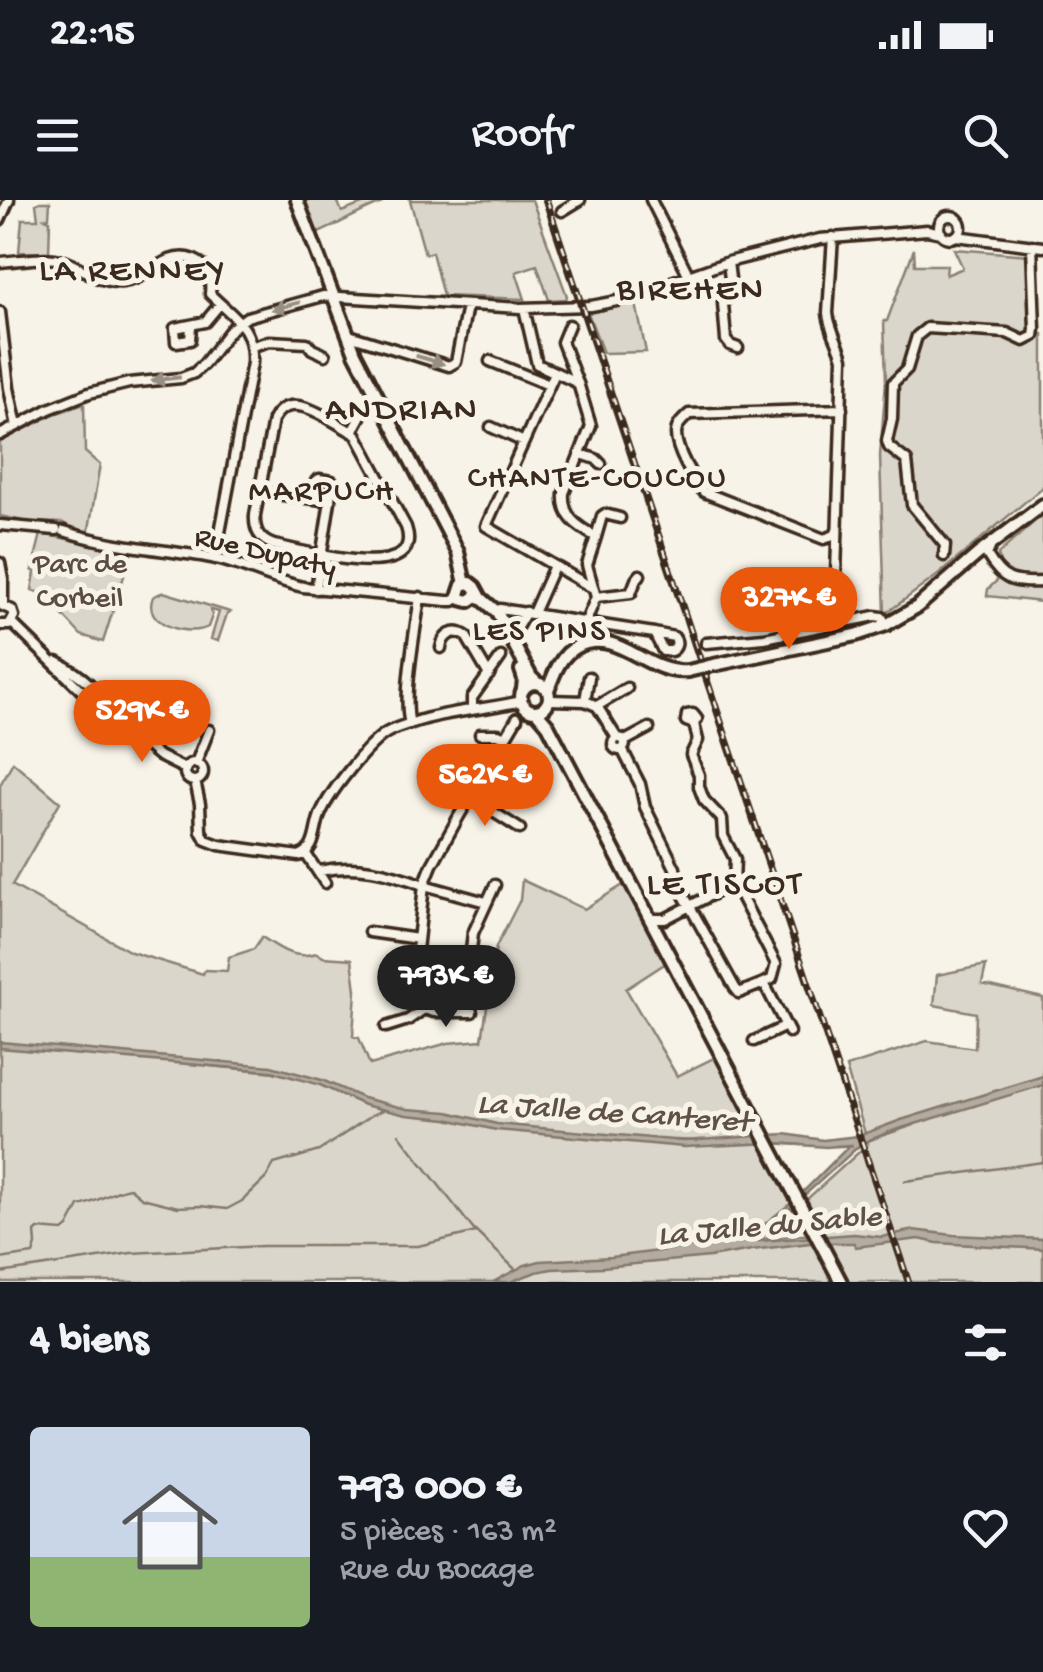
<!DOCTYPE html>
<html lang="fr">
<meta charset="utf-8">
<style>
:root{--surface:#171b24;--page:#20242c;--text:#f1f3f6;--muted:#9ea1a6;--line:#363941;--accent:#ea580c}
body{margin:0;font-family:"Gochi Hand",sans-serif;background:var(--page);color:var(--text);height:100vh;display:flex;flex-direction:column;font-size:38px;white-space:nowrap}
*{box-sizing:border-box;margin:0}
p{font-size:32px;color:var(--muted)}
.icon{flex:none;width:55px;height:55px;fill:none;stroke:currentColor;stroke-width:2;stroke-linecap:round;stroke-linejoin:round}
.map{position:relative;height:1082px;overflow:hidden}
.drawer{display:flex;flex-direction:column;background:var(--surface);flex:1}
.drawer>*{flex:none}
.price{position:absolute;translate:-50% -85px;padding:0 22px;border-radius:35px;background:var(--accent);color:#fff;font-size:32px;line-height:65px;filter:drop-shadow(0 2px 5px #0008)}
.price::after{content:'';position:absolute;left:50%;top:60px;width:30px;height:22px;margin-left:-15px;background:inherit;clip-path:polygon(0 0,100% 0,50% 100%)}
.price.selected{background:#222;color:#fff}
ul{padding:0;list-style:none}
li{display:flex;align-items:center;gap:30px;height:250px;padding:0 30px}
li+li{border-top:2px solid var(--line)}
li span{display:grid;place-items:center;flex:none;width:280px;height:200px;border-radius:10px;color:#555}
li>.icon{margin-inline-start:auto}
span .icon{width:120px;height:120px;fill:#fffc;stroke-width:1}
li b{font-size:42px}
h2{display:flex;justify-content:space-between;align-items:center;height:120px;padding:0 30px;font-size:42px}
.status{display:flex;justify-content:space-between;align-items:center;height:70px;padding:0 50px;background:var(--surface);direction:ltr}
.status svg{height:28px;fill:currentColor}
header{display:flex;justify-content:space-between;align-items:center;height:130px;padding:0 30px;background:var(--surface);font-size:45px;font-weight:600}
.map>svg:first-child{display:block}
.green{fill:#dbd6cb;stroke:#8b8074;stroke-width:2.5}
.water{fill:#b4aca0;stroke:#84786c;stroke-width:2.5}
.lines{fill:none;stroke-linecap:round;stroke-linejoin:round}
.stream{stroke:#84786c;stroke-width:2.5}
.minor-casing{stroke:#3b2a1e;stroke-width:15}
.major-casing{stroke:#3b2a1e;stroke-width:18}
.minor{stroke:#f7f3e8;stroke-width:8}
.major{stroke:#f7f3e8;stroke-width:10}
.tram{stroke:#3b2a1e;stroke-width:2.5}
.rail-casing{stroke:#3b2a1e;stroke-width:6}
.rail{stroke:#f7f3e8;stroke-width:2.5;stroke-dasharray:8;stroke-linecap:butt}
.major-bridge-casing{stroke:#3b2a1e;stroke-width:18;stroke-linecap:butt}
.major-bridge{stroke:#f7f3e8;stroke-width:10}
.oneway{fill:#998e83}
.labels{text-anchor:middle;stroke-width:10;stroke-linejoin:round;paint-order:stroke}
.street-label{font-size:30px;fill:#3b2a1e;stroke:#f7f3e8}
.park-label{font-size:30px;fill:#5b4c41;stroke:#f7f3e8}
.neighbourhood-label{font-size:32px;letter-spacing:2.5px;fill:#3b2a1e;stroke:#f7f3e8}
.water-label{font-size:32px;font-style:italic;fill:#5f5145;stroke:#f7f3e8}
.quarter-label{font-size:35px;letter-spacing:2.5px;fill:#3b2a1e;stroke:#f7f3e8}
</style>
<div class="status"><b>22:15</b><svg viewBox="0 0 49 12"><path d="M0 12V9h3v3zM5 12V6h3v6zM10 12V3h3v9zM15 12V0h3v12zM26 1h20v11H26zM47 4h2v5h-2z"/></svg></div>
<header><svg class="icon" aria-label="menu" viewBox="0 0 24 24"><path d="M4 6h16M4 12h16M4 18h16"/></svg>Roofr<svg class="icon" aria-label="search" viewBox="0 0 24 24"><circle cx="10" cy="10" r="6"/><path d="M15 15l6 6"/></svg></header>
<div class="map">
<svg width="1043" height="1082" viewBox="0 0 1043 1082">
<rect width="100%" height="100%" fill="#f7f3e8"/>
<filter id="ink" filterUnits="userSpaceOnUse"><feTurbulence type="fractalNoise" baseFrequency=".01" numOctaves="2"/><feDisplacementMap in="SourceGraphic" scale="20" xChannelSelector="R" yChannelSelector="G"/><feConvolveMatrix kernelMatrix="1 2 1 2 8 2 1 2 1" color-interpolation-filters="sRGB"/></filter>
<g filter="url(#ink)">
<path class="green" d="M303,0H337L342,12L372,0H381L382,3C358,12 340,24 316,34Z
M410,0H532L567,96L566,99L549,100L537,65L516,72L525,99L443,96L432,52L425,54Z
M40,2H50L49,17L45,18L50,20L49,53L19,52L22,19H38L36,4Z
M914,49L915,65H947L946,75L963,68L954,49L1029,55L1033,132L1043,134V287L938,375L885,414L880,256L886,181L884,121H887Z
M635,99L646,152L603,153L588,113L603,110Z
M84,204L85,252L100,265L88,335L63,323L28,322L0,316V242L54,214Z
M1043,314V402L987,396L988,389L1007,371L1000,364L998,354Z
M41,334L132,351L103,442L81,435L43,394L32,390L35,372L32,370Z
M163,392L230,412L227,414L218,441L211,439L219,412L211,410L212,416L208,427C190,437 141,425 153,397Z
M13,562L60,602L12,685L131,752L203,774L205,770L227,771L229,757L254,749L262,737C280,749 294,760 317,753L323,757L352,759L356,790L353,836L359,838L370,865L448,843L482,840L496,747L520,700L522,680L584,709L628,682L669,761L626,789L677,876L716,857L795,1007L760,1039L823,1033L807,999L868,944L846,867L927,841L975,848L976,813L934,805L937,775L986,765L982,784L1043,798V1082H0V585Z"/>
<path class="water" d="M0,842L271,866L322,880L363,898L407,909L448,912L497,924L684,941L785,934L823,940L858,936L901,920L1043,876V885L889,932L861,944L756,1039L759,1041L774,1040L854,1034L882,1037L913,1030L953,1035L1043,1039V1049L937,1043L919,1039L856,1047L854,1043H810L752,1050L710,1057L603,1067L552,1069L536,1072L510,1082H493L525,1065L540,1061L612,1057L744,1040L795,1000L850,945L826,947L776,943L684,947L496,930L447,919L406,915L364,905L320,885L270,871L0,848Z"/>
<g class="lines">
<path class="stream" d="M209,866L276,872
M399,934L473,1029L515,1069
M675,940L697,941
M869,940L914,925
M770,943L802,945
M835,946H852
M905,981L1043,962
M0,1059L33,1054L36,1045L35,1032L38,1029L63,1031L68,1027L79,1006C97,1003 113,990 130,988L142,998L178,1007L200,1006L227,1009L242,1001L266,978L274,964L319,951L372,915L383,910
M0,1073L131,1053L263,1046H418L476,1032"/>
<defs>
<path id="minor" d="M651,0L689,76
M562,11L580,0
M939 27a11 11 0 1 1 22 0a11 11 0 1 1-22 0Z
M0,20L9,0
M956,36L1043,47
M833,37L828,113C829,128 839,143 843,158L836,374
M0,62C20,61 45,55 64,61C85,68 98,84 123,82C147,80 164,53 188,58C207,62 212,77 210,94C234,118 254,126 252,163L215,359
M728,62L730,79L722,91L726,140L730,145L738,148
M524,108L537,164L578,183L591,226L564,293C562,317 577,326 596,337L587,365L596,397L584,426L585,443
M0,112L9,188L17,226
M569,125L562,142L577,181
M191,126L190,140L176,142L175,128L205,122L220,104
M349,135L449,166L456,162L467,106
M253,146L269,141L307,143L312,149L325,155
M490,161L549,185
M555,173L486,326L591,387
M491,227L524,242
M352,232C329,220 290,187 273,220L255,315C254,330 259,340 274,345C300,350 426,387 406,327L356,234L352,232L366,206L377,199
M0,235L49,209L89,193L129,183L181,178L194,173L204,164L231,129L247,117L323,96L520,108L591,106L617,101L728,62L820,39L927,30L941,33
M581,254L596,259L601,264
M260,292L330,301L316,389
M313,299L315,282L319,279L332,281L330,301
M0,325L56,330
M838,328L835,335L824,339L704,292C693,280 676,250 676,234C676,225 683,220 689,214L842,209
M64,331C112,347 163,349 212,358C243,364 272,380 303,387L447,401H453L460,397
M596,337L602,316L605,314L620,318
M990,348L987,355C1003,382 1013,383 1043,382
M944,356L945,345L912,305L907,261L889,247L887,241L892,219L893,183L907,169L917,136L927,128L1007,133L1024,141L1034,136L1035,129L1032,45
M0,363L3,379V406
M596,397L631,393L636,380L640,375
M500,409L654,433
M533,413L554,366
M12,423L84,493L159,556L185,569
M0,425H9L14,416L12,410L3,406
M516,429L526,412
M654,433L674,437C678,442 677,448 671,451H663Z
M706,443L764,438L875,416L882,417L886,425
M441,448C443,435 454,428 466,436L489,475
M57,462C81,474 99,489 112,512
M549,500L585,501L597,506L617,538
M585,501L589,477
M597,506L627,488
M472,509V498L501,457
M410,524C402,497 416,427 420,397
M694,524L686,521L687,515L693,514L697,519L694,524L698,540L691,555L699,575V587L704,600L722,619L723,636L735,659L734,683
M480,534H498L505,537
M613 544a6 6 0 1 1 12 0a6 6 0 1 1-12 0Z
M625,541L649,528
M622,549L640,584L645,607L675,668L677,683L735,788L739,793L764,783L789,832
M185 572a9 9 0 1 1 18 0a9 9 0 1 1-18 0Z
M196,563L209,530
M195,581L200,604L201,631L206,640L219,645L299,656C316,650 314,633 319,618C326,596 367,545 386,533C394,528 405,525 415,522C451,510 485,510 521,501
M470,597L520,629
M306,654L325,683
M319,671C357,663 389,672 424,685L432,665L459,616L517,518
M651,719H665L734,683L776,764L772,779L764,783
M369,732L418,739
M416,768L465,767L470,758L473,733L495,685
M424,809L434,812H472
M386,827L408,820L424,809L413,788L424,685L486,702
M754,841L786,826"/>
<path id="major" d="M297,0L355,153L458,352L465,384
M477,392L475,397L469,401L461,399L459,394L462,385L470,383L475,387L481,398L497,412L531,477L537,483
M709,466L856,435L886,425L917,407L978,354L1043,305
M521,470L524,479L523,489
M521 497a14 14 0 1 1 28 0a14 14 0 1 1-28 0Z
M548,490C554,473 561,454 578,446C618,427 647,476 688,471
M536,511L548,525L841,1082"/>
</defs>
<use href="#minor" class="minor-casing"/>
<use href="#major" class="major-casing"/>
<use href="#minor" class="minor"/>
<use href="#major" class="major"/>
<path class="tram" d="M543,0L906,1082"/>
<defs>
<path id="rail" d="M547,0L909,1082"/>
</defs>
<use href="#rail" class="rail-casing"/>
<use href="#rail" class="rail"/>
<defs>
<path id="major-bridge" d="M688,471L709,466"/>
</defs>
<use href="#major-bridge" class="major-bridge-casing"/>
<use href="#major-bridge" class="major-bridge"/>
</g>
<defs><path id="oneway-solid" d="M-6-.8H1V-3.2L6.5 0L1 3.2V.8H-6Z" transform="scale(2.5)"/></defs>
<g class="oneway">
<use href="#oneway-solid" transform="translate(286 106) rotate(165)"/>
<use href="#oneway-solid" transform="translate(430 160) rotate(17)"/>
<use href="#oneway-solid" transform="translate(166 179) rotate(173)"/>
</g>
</g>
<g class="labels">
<g class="street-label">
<text transform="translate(266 350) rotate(13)" y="10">Rue Dupaty</text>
</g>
<g class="park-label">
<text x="80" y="372">Parc de<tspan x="80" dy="34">Corbeil</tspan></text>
</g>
<g class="neighbourhood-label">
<text x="598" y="286">CHANTE-COUCOU</text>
<text x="322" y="299">MARPUCH</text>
<text x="540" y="439">LES PINS</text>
</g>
<g class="water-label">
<text transform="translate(614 910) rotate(4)" y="11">La Jalle de Canteret</text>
<text transform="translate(769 1023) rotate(-5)" y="11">La Jalle du Sable</text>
</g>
<g class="quarter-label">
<text x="133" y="79">LA RENNEY</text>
<text x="691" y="98">BIREHEN</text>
<text x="402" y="218">ANDRIAN</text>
<text x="725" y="693">LE TISCOT</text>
</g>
</g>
</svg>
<b class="price" style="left:789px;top:452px">327K €</b>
<b class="price" style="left:142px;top:565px">529K €</b>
<b class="price" style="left:485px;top:629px">562K €</b>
<b class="price selected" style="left:446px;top:830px">793K €</b>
</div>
<section class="drawer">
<h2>4 biens<svg class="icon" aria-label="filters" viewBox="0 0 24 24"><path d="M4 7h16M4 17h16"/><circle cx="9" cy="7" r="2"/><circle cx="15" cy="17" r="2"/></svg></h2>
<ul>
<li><span style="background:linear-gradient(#c9d6e8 65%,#8fb573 0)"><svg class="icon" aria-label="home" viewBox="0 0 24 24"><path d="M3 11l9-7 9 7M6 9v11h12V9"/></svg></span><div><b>793 000 €</b><p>5 pièces · 163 m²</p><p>Rue du Bocage</p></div><svg class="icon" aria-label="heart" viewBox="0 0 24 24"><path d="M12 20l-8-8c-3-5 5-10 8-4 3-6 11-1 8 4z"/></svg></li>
</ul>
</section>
